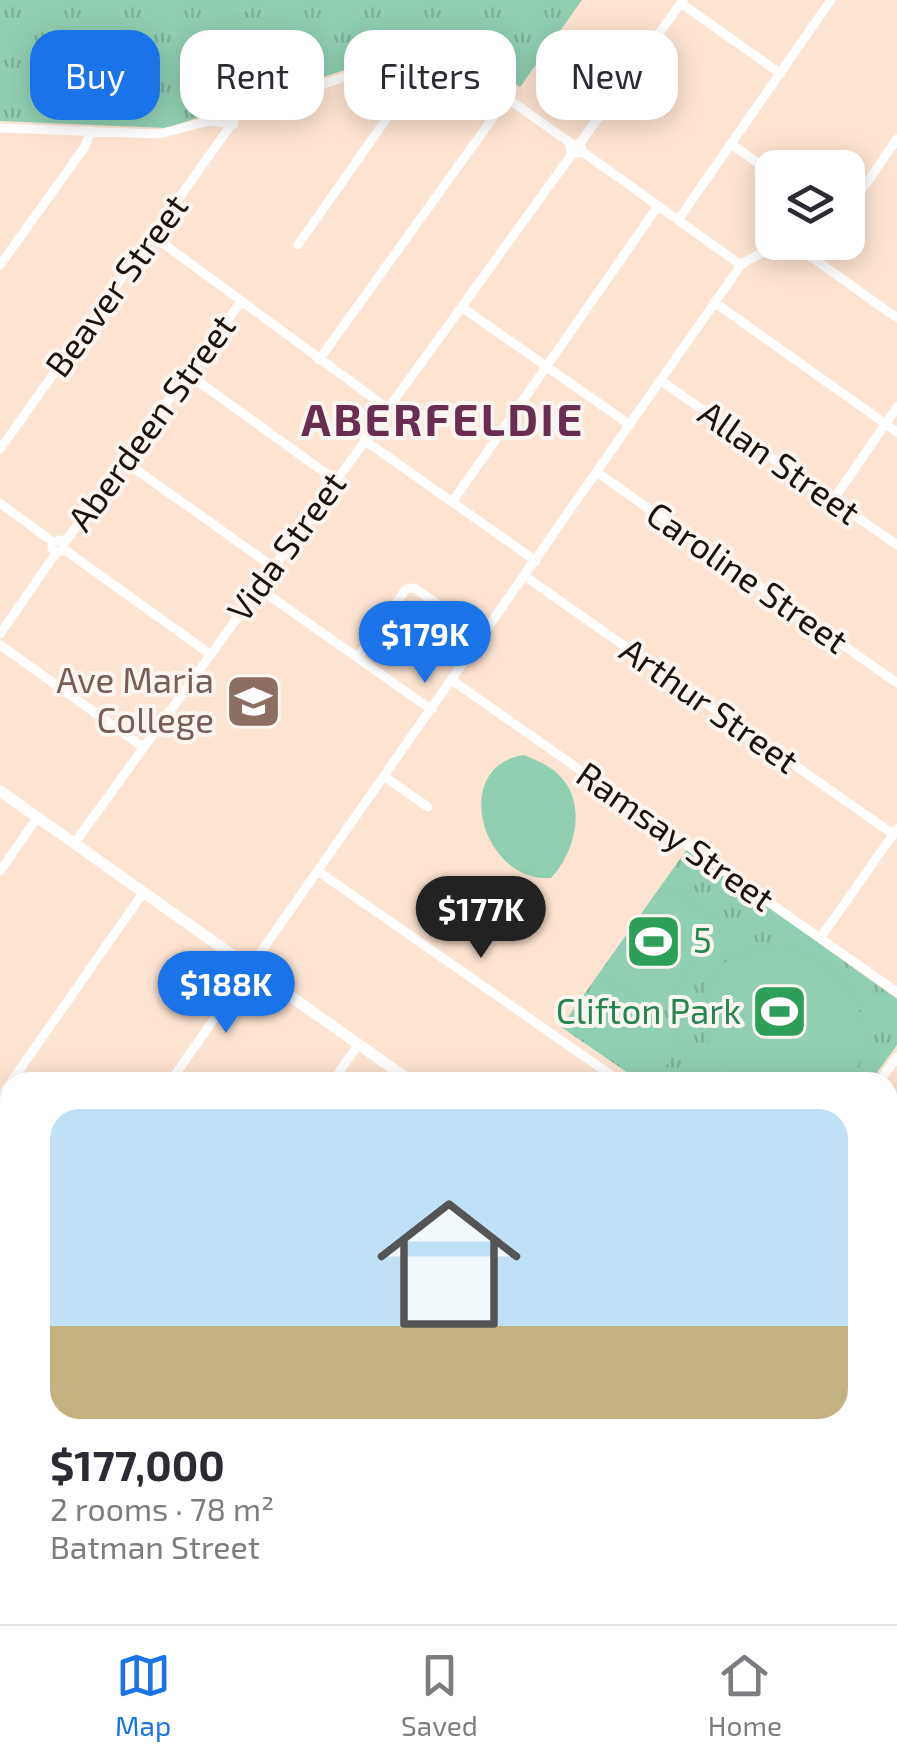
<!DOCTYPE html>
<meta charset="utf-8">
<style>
:root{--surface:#fff;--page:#f7f7f7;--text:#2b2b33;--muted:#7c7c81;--line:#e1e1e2;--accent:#1a73e8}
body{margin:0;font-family:"Exo 2",sans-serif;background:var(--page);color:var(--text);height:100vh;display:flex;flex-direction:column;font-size:38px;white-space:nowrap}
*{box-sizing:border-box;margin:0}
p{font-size:32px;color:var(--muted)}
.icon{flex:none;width:55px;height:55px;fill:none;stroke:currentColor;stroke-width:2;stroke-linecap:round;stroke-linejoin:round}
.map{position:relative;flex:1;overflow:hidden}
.sheet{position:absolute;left:0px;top:1072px;width:898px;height:552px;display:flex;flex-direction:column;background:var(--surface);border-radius:30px 30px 0 0;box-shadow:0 5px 25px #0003}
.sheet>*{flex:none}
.hud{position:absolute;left:30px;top:30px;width:838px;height:90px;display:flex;gap:20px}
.tools{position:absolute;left:755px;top:150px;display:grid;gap:20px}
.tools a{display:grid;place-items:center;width:110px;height:110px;border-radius:20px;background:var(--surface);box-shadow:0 5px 25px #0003;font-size:50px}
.price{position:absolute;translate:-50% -85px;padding:0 22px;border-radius:35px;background:var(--accent);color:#fff;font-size:32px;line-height:65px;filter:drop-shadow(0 2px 5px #0008)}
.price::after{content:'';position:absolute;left:50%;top:60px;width:30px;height:22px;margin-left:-15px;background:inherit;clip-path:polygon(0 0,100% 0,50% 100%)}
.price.current{background:#222;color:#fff}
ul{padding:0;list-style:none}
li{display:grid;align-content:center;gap:20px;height:530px;padding:0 50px}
li span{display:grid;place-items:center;height:310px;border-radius:30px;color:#555}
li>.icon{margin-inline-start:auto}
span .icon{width:180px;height:180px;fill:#fffc;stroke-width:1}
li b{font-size:42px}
.tag{padding:0 35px;border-radius:30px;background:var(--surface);box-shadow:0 5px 25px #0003;font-size:35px;line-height:90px}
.tag.current{background:var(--accent);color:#fff}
.menu{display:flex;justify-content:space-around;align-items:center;height:140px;border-top:2px solid var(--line);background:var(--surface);font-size:28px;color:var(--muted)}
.menu a{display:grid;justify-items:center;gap:5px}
.menu .current{color:var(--accent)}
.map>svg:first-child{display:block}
.grass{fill:url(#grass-tufts)}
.pitch{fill:#90cfb2}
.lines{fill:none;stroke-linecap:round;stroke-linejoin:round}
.minor{stroke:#fff;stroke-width:9}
.major{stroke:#fff;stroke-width:11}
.labels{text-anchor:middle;stroke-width:8;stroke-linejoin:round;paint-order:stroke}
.street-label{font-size:35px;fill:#1c120a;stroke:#fbf5f1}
.education-label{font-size:35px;fill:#785e54;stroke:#fbf5f1;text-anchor:end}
.leisure-label{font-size:35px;fill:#27864d;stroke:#fbf5f1;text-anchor:start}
.district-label{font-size:45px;font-weight:bold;letter-spacing:2.5px;fill:#6a2c51;stroke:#fbf5f1}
</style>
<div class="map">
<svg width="897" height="1624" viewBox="0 0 897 1624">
<defs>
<pattern id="grass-tufts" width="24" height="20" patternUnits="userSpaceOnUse" patternTransform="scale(2.5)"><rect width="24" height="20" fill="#90cfb2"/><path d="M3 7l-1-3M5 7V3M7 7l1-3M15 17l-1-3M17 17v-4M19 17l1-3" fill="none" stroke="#7cb198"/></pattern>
</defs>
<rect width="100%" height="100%" fill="#fde4d2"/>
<path class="grass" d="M0,0H582L520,87L455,41L444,47L422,35H409L363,64L166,128L0,121Z
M687,849L897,999V1045L870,1082H641L561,1027Z"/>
<path class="pitch" d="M186,0C202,0 215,6 230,6C242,5 251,0 264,0L250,10L221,21Z
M524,755C536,760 549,765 559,775C588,803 575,853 551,878C482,883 449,766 524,755Z
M663,883L720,922L657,1013L600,974Z
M767,947C779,949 794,949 805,954C844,971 879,1021 859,1064C855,1070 849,1077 844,1082C824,1083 768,1087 751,1082C727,1076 703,1043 700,1019C698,1004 708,980 718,969C729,955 750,951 767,947Z
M601,977L655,1015L652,1022L683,1043L654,1082H644L564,1027Z"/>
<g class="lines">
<path class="minor" d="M681,3L781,74
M596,42L633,70
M0,128L159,134L209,121L234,124
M580,143L683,0
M731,144L772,173
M583,152L741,265
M848,210L897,139
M678,220L831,0
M153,236L387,408
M298,245L436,48
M813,258L897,318
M0,265L84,148L91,131
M714,302L897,432
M463,308L630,425
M319,360L507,98
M188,374L335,480
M660,380L897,545
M364,440L536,561
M0,449L241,111L354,74L406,43L436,48L572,144
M124,461L272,566
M598,473L897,683
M833,500L897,407
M453,501L658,206
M0,503L53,542
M65,542L240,303
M65,550L210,654
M526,577L893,834
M257,587L432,710
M0,634L56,553L65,550L62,540L53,542L52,548L56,553
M0,645L143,747
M358,657L406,589L414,588L485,636
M453,681L897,992
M385,777L428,807
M74,844L572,154L583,152L580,143L570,146L572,154
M0,871L37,818
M319,872L621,1082
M821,937L897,829
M11,1082L143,893
M170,1082L741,265C765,248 788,242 813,258L824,242
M332,1082L358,1045
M879,1082L897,1057
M0,1098L10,1083
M0,1191L10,1198
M888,1254L897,1240
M0,1328L10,1313
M888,1544L897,1550
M0,1557L10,1543
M0,1573L10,1580
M60,1615L73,1624
M618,1615L631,1624
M806,1615L819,1624
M86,1624L92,1615
M216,1624L222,1615
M345,1624L352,1615
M475,1624L481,1615"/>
<path class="major" d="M0,791L412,1082
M888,1412L897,1419
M608,1624L615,1615"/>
</g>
<defs>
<symbol id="school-square" viewBox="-11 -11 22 22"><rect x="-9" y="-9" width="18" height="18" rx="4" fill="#8d6e63" stroke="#fbf5f1"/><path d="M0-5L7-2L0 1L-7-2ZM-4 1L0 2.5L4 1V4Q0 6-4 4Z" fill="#fff"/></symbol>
<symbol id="stadium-square" viewBox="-11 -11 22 22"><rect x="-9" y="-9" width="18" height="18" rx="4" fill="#2e9e5b" stroke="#fbf5f1"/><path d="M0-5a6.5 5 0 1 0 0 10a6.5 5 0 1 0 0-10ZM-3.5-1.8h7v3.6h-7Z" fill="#fff"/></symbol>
</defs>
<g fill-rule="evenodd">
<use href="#school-square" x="222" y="670" width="63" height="63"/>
<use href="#stadium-square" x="622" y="910" width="63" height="63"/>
<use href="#stadium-square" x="748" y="980" width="63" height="63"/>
</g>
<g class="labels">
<g class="street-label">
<text transform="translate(117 286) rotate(-54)" y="12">Beaver Street</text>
<text transform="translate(152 423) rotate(-54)" y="12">Aberdeen Street</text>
<text transform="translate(779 463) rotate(35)" y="12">Allan Street</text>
<text transform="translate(287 547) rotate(-54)" y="12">Vida Street</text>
<text transform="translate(747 578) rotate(35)" y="12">Caroline Street</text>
<text transform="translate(709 706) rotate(35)" y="12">Arthur Street</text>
<text transform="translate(675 837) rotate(35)" y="12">Ramsay Street</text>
</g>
<g class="education-label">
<text x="214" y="693">Ave Maria<tspan x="214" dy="40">College</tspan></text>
</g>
<g class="leisure-label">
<text x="693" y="953">5</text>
<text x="741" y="1024" text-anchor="end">Clifton Park</text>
</g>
<g class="district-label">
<text x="443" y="436">ABERFELDIE</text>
</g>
</g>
</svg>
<div class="tools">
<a><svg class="icon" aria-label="layers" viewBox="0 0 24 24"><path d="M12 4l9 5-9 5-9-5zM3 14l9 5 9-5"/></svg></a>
</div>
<b class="price" style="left:425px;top:686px">$179K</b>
<b class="price current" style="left:481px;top:961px">$177K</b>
<b class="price" style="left:226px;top:1036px">$188K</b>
<div class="hud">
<a class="tag current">Buy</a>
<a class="tag">Rent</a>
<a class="tag">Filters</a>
<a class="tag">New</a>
</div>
<section class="sheet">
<ul>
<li><span style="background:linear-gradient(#bfe0f5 70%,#c2b280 0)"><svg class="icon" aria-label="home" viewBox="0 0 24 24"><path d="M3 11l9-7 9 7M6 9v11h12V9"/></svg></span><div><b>$177,000</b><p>2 rooms · 78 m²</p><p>Batman Street</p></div></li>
</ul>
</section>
</div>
<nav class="menu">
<a class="current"><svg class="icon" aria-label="map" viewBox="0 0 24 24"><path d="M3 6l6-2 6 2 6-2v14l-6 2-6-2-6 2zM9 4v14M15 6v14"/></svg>Map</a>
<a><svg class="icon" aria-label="saved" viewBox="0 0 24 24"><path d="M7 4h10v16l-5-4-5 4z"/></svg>Saved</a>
<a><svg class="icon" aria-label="home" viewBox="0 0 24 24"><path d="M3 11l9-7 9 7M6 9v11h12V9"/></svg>Home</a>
</nav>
